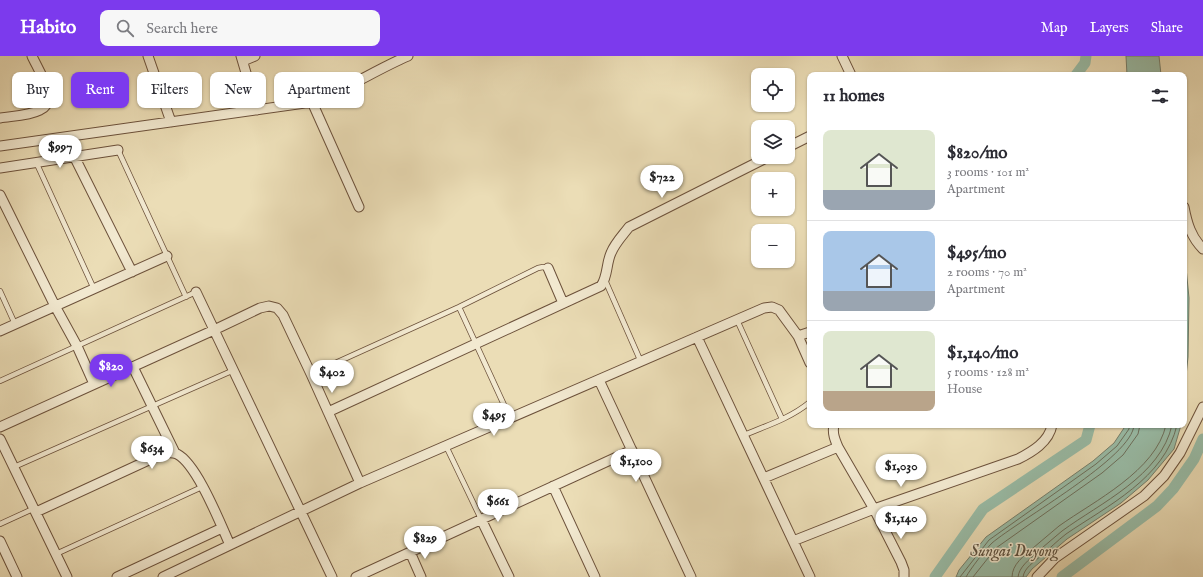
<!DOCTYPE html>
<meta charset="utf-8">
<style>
:root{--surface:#fff;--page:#f7f7f7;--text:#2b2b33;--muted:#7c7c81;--line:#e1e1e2;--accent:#7c3aed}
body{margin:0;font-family:"IM FELL English",serif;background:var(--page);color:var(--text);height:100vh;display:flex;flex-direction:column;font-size:15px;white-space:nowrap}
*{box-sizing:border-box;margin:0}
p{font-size:13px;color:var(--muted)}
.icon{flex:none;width:22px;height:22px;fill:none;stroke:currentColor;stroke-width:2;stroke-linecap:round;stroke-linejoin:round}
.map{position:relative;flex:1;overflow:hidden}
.side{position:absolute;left:807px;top:16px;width:380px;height:356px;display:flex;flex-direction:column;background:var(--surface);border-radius:8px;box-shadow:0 1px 3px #0004}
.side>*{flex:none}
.guide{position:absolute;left:12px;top:16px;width:380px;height:36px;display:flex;gap:8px}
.controls{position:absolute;left:751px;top:12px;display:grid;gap:8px}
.controls a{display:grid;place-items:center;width:44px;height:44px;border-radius:8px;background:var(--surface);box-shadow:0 1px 3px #0004;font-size:20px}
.price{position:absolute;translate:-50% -34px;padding:0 9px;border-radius:14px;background:#fff;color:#222;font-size:13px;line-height:26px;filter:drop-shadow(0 1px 2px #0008)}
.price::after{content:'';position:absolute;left:50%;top:24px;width:12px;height:9px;margin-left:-6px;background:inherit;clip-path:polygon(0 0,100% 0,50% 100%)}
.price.selected{background:var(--accent);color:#fff}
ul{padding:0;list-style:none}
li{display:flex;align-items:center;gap:12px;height:100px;padding:0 16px}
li+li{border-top:1px solid var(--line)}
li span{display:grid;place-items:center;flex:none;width:112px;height:80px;border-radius:8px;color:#555}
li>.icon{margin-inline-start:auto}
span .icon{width:48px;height:48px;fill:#fffc;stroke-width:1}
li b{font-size:17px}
h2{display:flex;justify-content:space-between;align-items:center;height:48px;padding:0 16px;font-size:17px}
.chip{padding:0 14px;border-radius:8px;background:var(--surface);box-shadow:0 1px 3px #0004;font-size:14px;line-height:36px}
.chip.selected{background:var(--accent);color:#fff}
header{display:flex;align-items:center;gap:24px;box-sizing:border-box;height:56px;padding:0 20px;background:var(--accent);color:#fff}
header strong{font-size:19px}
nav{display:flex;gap:22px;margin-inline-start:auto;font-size:14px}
.search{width:280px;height:36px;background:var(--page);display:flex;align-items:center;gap:10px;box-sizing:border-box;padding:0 14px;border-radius:8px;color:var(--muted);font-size:15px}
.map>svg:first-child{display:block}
.water{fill:#99bda8;stroke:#767f6c}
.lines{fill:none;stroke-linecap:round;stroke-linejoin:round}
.shore{stroke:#6d705d;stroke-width:1}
.canal{stroke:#99bda8;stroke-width:11}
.lane-casing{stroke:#6c513b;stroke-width:6}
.street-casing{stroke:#6c513b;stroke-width:11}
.lane{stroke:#f2e9d0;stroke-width:4.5}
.street{stroke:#f2e9d0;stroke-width:9}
.labels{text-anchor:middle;stroke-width:3;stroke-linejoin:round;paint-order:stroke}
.water-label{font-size:16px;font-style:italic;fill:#5b503f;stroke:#f2e9d0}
</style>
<header>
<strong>Habito</strong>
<div class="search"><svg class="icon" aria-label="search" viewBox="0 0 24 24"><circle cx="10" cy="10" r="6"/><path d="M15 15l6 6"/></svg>Search here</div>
<nav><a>Map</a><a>Layers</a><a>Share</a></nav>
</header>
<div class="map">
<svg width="1203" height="521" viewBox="0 0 1203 521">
<rect width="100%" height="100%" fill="#ebddb6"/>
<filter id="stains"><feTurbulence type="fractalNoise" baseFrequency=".005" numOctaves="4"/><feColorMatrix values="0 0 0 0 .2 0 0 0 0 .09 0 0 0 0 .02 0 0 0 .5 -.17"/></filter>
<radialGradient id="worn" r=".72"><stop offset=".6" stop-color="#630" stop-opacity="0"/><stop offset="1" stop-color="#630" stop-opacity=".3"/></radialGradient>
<path class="water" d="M1126,0H1159L1161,19H1127Z
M1184,191L1189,242L1188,301L1184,339Z
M1126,369H1181L1174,393L1148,424L1121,447L1067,483L1032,513L1026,521H956L959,514L986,481L1093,405L1114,387Z"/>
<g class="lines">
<path class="shore" d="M1184,228L1185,242L1184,302
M960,521L989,484L1096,408L1117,390L1129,373V369
M966,521C971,512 985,494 992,487C1019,464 1133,401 1134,369
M973,521L996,492L1102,417L1123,399L1138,378L1140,369
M1012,521C1012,508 1024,500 1033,492C1042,485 1050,477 1059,470C1094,445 1156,415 1166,369
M1018,521C1019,511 1029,504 1036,497C1045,490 1053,482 1062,475C1100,447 1161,420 1172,369
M1023,521C1024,512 1034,506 1041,500C1049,493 1057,485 1066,478C1107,450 1165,422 1177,369"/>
<path class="canal" d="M1076,19L1085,7L1086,0
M935,521L983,453L1086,384L1090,369
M1062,521L1157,450L1173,433L1194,403L1203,383"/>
<defs>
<path id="lane" d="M118,94L186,241
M36,106L94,233
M605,224L641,306
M0,235L15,268
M459,251L510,362
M737,264L782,363
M311,318L459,251L538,212L543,211L548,212
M0,325L196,236
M744,379C766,370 791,362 810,346
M446,390L481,463
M14,411L234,314
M0,468L35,452
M56,498L202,431"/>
<path id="street" d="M148,0L171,66
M241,0L257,54
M842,0L851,19
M243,5L255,0
M312,46L359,151
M0,62C12,60 28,60 40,54C60,45 38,14 32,0
M0,90L312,46C346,34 375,14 408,0
M788,91L810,80
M74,100L132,216
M0,112L118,94
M0,139L55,250L77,290L94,328
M1184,151C1187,167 1191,181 1203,193
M548,212L563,247
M196,236L332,521
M0,275L167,200
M798,280L810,276
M697,281L810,521
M133,311L175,397
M599,324L691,521
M328,356L601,230C608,220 606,208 611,197C615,187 623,179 629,171L768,101
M834,369C832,377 835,384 838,391L874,453L901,506L904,514V521
M0,371L214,274L260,252L269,250L277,252L283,259L311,318L360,427
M0,383L67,521
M764,422L838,391
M553,430L595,521
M36,456L164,397C168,397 173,396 177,398C197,408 220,467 230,489
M481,463L509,521
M0,485L17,521
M793,485L874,453L1018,403C1032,396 1049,386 1052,369
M410,496L421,521
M117,521L222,472
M163,521L360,427L764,252L772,251L779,254L798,280L810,307
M356,521L632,394
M1037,521L1055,502L1144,440L1164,420L1180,397L1203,351"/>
</defs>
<use href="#lane" class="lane-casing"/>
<use href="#street" class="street-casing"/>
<use href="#lane" class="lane"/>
<use href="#street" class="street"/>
</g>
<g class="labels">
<g class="water-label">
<text x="1014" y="500">Sungai Duyong</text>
</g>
</g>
<rect width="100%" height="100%" filter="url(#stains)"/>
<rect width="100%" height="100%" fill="url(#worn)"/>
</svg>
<div class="controls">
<a><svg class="icon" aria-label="locate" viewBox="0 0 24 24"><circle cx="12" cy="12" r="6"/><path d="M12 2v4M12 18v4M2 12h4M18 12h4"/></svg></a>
<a><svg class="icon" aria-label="layers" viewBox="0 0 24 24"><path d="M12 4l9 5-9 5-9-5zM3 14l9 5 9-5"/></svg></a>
<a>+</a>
<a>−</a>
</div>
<b class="price" style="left:60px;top:113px">$997</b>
<b class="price" style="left:662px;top:143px">$722</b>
<b class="price selected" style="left:111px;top:332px">$820</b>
<b class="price" style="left:332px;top:338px">$402</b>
<b class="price" style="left:494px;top:381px">$495</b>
<b class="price" style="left:152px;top:414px">$634</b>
<b class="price" style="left:636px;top:427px">$1,100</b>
<b class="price" style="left:901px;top:432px">$1,030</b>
<b class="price" style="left:498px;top:467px">$661</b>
<b class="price" style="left:901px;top:484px">$1,140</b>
<b class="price" style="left:425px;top:504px">$829</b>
<div class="guide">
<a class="chip">Buy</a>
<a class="chip selected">Rent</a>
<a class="chip">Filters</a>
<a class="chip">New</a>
<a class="chip">Apartment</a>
</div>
<section class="side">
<h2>11 homes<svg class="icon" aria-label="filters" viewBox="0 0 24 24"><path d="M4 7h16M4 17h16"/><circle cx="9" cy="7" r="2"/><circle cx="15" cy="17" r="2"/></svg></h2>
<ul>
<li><span style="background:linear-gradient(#dfe7d0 75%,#9aa5b1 0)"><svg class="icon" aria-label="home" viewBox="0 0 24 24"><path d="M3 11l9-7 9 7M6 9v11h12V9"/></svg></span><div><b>$820/mo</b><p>3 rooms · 101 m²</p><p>Apartment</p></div></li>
<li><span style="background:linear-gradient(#a9c7e8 75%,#9aa5b1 0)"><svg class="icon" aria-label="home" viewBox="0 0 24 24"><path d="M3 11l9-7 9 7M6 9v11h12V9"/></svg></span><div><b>$495/mo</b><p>2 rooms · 70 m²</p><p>Apartment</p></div></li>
<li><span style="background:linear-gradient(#dfe7d0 75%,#b9a48a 0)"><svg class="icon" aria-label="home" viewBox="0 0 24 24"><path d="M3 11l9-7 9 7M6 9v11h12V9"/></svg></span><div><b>$1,140/mo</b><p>5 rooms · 128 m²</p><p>House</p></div></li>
</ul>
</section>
</div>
